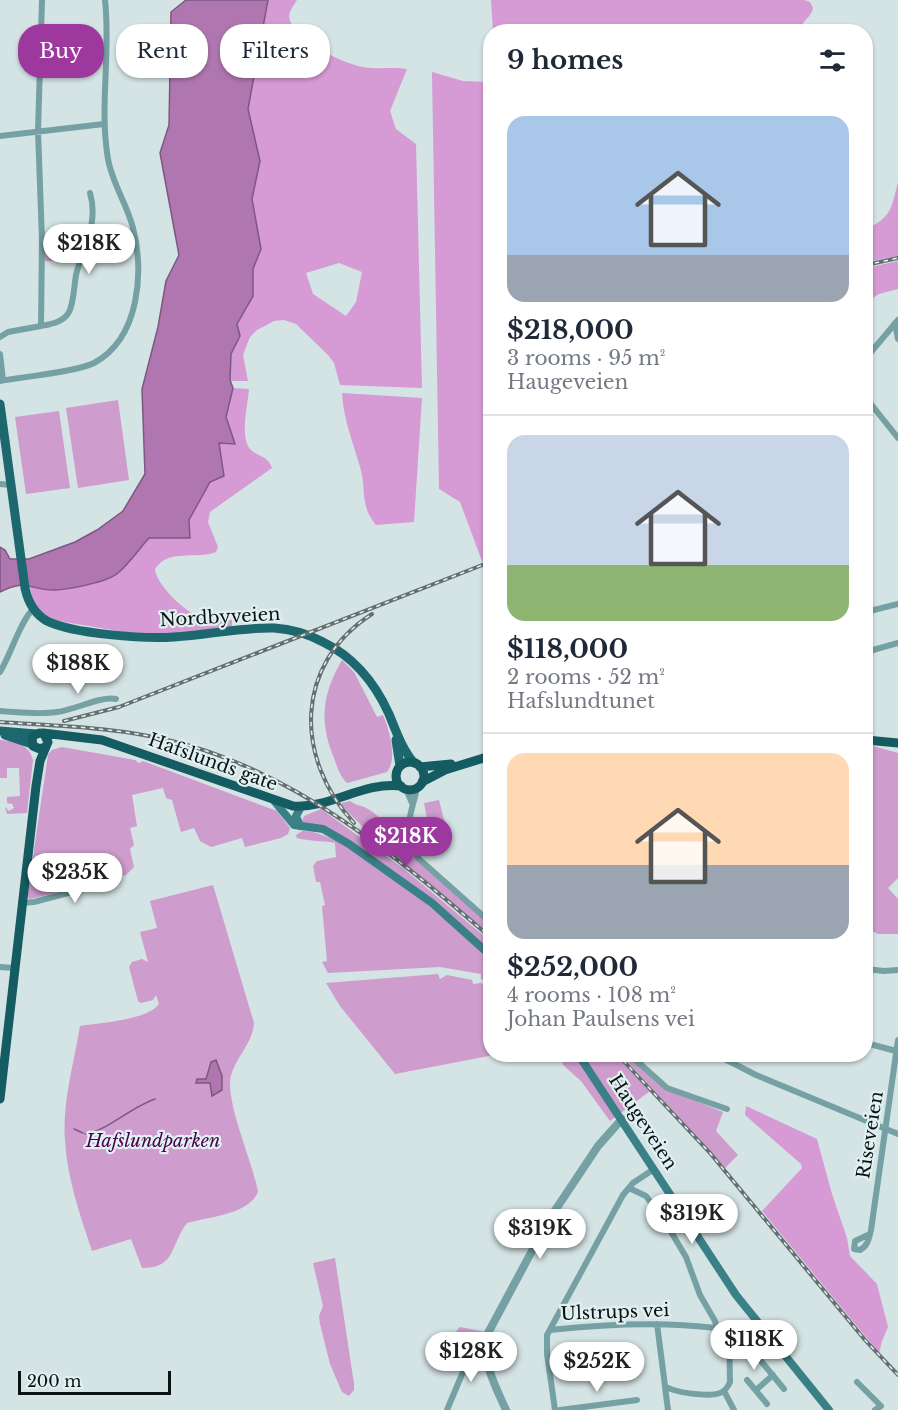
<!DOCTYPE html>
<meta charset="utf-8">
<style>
:root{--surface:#fff;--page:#f2f2f3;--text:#1f2937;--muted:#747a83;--line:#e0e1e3;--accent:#9c389e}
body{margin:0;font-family:"Libre Baskerville",serif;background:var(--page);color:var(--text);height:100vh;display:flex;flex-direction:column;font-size:22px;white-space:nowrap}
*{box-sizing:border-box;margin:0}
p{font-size:20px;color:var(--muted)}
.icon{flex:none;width:33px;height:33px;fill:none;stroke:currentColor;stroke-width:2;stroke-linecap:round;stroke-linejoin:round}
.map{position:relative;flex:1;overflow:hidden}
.panel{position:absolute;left:483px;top:24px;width:390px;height:1038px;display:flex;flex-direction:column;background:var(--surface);border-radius:24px;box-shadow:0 2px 4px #0004}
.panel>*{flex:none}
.hud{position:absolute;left:18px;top:24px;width:375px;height:54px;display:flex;gap:12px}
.scale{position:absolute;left:18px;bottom:15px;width:153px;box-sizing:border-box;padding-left:6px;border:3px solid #0c1111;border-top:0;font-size:16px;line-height:21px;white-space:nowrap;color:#0c1111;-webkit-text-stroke:4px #e1f0f1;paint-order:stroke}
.price{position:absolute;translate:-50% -51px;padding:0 14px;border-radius:21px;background:#fff;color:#222;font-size:20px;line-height:39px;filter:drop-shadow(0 2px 3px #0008)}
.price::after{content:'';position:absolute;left:50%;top:36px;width:18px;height:14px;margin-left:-9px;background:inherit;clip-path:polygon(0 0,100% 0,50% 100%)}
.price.selected{background:var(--accent);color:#fff}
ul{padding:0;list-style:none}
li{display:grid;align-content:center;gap:12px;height:318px;padding:0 24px}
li+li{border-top:2px solid var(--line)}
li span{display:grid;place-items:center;height:186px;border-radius:18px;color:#555}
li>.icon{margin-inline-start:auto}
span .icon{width:108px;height:108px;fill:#fffc;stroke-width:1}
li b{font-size:26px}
h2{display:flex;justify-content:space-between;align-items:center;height:72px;padding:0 24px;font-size:26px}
.pill{padding:0 21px;border-radius:24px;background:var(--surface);box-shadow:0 2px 4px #0004;font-size:21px;line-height:54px}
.pill.selected{background:var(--accent);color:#fff}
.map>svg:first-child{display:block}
.green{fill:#ce9ccd}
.forest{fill:#d69ad5;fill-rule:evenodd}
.water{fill:#af76af;stroke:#7e5880;stroke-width:1.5}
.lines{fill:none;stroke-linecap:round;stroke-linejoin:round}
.stream{stroke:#7e5880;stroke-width:1.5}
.minor{stroke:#75a1a4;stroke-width:6}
.tertiary{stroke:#75a1a4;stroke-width:8}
.secondary{stroke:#3a8187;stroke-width:8}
.primary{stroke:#1c686e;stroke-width:9}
.trunk{stroke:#145c62;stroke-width:9}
.rail-casing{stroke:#666f70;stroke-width:4}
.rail{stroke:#e1f0f1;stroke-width:1.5;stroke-dasharray:4.5;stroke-linecap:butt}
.labels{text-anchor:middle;stroke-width:4.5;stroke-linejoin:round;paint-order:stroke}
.street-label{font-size:18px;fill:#0c1111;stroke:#e1f0f1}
.park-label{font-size:18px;font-style:italic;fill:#4c014e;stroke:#e1f0f1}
</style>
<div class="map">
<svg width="898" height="1410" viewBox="0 0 898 1410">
<rect width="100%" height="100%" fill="#d4e3e4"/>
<path class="green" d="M67,237L66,261H45L44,238Z
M118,400L129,480L78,488L66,408Z
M59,411L70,488L26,494L15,417Z
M342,660L354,672L377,717L383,715C389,729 398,759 387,772L347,783C340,776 337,767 334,758C319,722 322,694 342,660Z
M0,740C15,741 29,744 33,760L27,813L7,814L5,807L9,811L14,808L12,804L7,803V797L20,796L19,768H7V778H0Z
M866,744L898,753V878L888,888L898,899V934H878L866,928Z
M62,747L135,760L139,763L143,761L277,811L290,828L288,834L281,838L245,847L242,838L211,847L200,841L194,828L181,832L172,800L166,798L163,788L132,795L137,826L130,828L134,845L130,849L134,867L126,875L30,899L27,897L48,755L52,750Z
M439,800L445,824L429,828L424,803Z
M350,801C356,806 362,805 368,809C382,817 391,830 398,844L490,922V934L383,847L342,806V803Z
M321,809L404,869L490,941V955L449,916L335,836L300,826L304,816Z
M302,831C347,829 456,928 490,960V983L481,979V974L440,967L328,973L322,962L327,961L322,906L325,905L320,882H316L313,866L317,861L336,857L335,843C322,840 312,842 297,838L296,835Z
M213,885L254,1023C253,1045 231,1061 230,1083C230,1114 252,1160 258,1192C248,1215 208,1217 187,1223C170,1244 177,1268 142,1268L131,1239L92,1251C80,1215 67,1178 65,1140C62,1103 74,1063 80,1026C99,1023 148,1020 159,1004L156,995L153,1000L141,1003L138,1001L129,967L132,962L142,959L148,962L140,932L157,928L150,901Z
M438,974L440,979L447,975L472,980L473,984L481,983L489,986L490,1054L494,1055L395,1074L340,1006L326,983Z
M560,1055H615L650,1091L610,1121L581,1081L563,1065Z
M633,1058L674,1092L723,1112L716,1131L738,1155L725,1168L627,1061Z
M335,1258L354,1384V1390L349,1396L342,1392L330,1364L320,1324L319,1316L323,1306L313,1263Z
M460,1327L485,1332L464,1357L463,1354L453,1349C451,1340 453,1334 460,1327Z"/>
<path class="forest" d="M268,0H297C293,7 287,13 290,21C298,42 348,67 370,68C382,69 394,67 407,69L390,111L396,129L416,144L422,388L340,385L334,363L328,355L296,324L284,320L274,321L257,330L250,337L243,355L248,381H230L231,354L240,336L237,324L253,296V269L261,249L252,199L260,161L248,109ZM339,263L362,272L356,302L346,316L313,294L306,273Z
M491,0H804L810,2L813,8C811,18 801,21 800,31L493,32Z
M432,72L463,81L490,82V558L482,561L460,502L439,489Z
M898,182V256L866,262V229C892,217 891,209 898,182Z
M898,261V289L879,294L866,302V268Z
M233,388L249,389C248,404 239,439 251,450C259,457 268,456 272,468L210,512L208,522L218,547L216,552C195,560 169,548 155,569C156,586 191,618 208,620C215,622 224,620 232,620V627L170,635H142L53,620C40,612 31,601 30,585L54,590L112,577L149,538L189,520L210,482L224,476L219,443H235L226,417Z
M342,393L422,398L414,522L376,525C359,505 367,489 360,467C353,442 343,418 342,393Z
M746,1106L817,1139L832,1194L847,1238L850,1256L877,1284L888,1327L882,1341L879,1353L762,1211L802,1168L801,1164L745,1115Z"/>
<path class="water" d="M186,0H268L248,109L260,161L252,199L261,249L253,269V296L237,324L240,336L231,354L230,380L233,388L226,417L235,444L219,443L224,476L210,482L189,520L190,538H149C139,549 129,564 118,573C108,582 67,590 54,590C28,590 28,578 0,592V547L5,550L10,559H29L75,542L97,530L123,511L145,474L142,389L158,327L166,281L179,255L160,153L169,125L171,12Z
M216,1060L222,1076V1090L212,1096L210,1083H196L197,1079H206L211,1062Z"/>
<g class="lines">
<path class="stream" d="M74,1129L83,1133
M85,1134C103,1133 133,1106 155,1099"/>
<path class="minor" d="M0,136L104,124
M895,323L898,339
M41,326C51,324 64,322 69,312C74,302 74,286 76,275C83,246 99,224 90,193
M0,337L8,332L41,326L42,240L38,131L42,0
M0,354L3,380
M866,358L898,320
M0,381C22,377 76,372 94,363C140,338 144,272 133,228C127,204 112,183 108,159C99,106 111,53 105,0
M866,398L898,438
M0,484L12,485
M866,612L898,604
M866,652L898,643
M0,672C11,654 20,622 33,609
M0,711C19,712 38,715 57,712C75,710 100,696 116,699
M417,788C411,816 400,833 419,859L490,922
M406,789L412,803
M21,903L34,902L113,881
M0,967L14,968
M866,969L884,971L898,970
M866,1043L896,1051
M629,1054L667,1088L727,1109
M715,1054L756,1075L898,1134
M639,1064L647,1054
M629,1188L646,1196L664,1220L686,1257L700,1295L715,1321L717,1329
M870,1234L855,1241L854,1249L860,1250C868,1246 869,1238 871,1230L898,1040
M657,1324L665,1386C674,1393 709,1397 720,1393C725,1391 728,1387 730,1382L729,1331
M550,1330C605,1324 660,1321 716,1328C733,1331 745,1336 760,1326
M729,1342L747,1344L784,1389
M747,1380L767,1404
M857,1382L881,1406L875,1410
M665,1387L668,1410
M756,1390L773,1375
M724,1391L734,1410
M447,1410L468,1360L485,1346
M555,1410L547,1354V1335L623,1195L633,1183L654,1169
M560,1410L637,1400"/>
<path class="tertiary" d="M506,1410C496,1388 481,1360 487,1335L548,1221L598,1146L622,1119"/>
<path class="secondary" d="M275,802L294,825L323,829L349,844L432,903L490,955
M300,826L296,816L301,807
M578,1054L736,1295L829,1410"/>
<path class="primary" d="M0,404L25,588C28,602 35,614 47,621C73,634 145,639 174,637C208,635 241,627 274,628C291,629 308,634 323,642C354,657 375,683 389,714C396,731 402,749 414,763
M0,731L36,734
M5,735L32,744
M396,740L400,766"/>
<path class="trunk" d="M43,733L102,740L293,806C329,809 364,781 401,786
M866,740L898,743
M396 776a14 14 0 1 1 28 0a14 14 0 1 1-28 0Z
M420,767L451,764
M422,782L445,770L490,756
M0,1099L36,786L40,761L48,742L44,734L40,733L34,735L32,739L33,746L40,749L45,747"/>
<defs>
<path id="rail" d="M866,265L898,258
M64,721L119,707L490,562
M0,722C58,726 115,727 172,741C295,771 396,856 490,937
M354,823C294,758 294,664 372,614
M617,1054L710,1153L865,1340L898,1375"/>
</defs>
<use href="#rail" class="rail-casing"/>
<use href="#rail" class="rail"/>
</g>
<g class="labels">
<g class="street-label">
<text transform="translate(220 617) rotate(-3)" y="6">Nordbyveien</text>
<text transform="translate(213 762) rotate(20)" y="6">Hafslunds gate</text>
<text transform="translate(643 1122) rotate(57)" y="6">Haugeveien</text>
<text transform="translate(870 1135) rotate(-81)" y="6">Riseveien</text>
<text transform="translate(615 1312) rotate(-2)" y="6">Ulstrups vei</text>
</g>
<g class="park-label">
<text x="153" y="1147">Hafslundparken</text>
</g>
</g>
</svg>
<div class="scale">200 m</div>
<b class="price" style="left:89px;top:275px">$218K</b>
<b class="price" style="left:78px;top:695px">$188K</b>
<b class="price selected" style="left:406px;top:868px">$218K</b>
<b class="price" style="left:75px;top:904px">$235K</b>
<b class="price" style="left:692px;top:1245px">$319K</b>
<b class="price" style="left:540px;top:1260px">$319K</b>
<b class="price" style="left:754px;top:1371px">$118K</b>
<b class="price" style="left:471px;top:1383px">$128K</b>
<b class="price" style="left:597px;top:1393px">$252K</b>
<div class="hud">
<a class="pill selected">Buy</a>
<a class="pill">Rent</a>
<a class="pill">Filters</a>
</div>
<section class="panel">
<h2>9 homes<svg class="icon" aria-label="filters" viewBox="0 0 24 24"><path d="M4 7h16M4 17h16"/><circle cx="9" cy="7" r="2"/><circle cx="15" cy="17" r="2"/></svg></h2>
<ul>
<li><span style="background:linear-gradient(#a9c7e8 75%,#9aa5b1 0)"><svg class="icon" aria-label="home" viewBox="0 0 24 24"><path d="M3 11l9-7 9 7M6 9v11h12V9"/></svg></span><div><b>$218,000</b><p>3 rooms · 95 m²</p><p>Haugeveien</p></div></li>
<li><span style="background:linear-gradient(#c9d6e8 70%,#8fb573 0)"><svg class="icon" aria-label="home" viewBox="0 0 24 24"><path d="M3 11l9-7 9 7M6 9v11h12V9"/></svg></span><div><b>$118,000</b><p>2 rooms · 52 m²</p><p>Hafslundtunet</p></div></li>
<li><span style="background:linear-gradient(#ffd9b3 60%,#9aa5b1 0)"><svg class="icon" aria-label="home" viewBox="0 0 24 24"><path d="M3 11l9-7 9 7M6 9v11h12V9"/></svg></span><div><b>$252,000</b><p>4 rooms · 108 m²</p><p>Johan Paulsens vei</p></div></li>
</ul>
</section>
</div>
